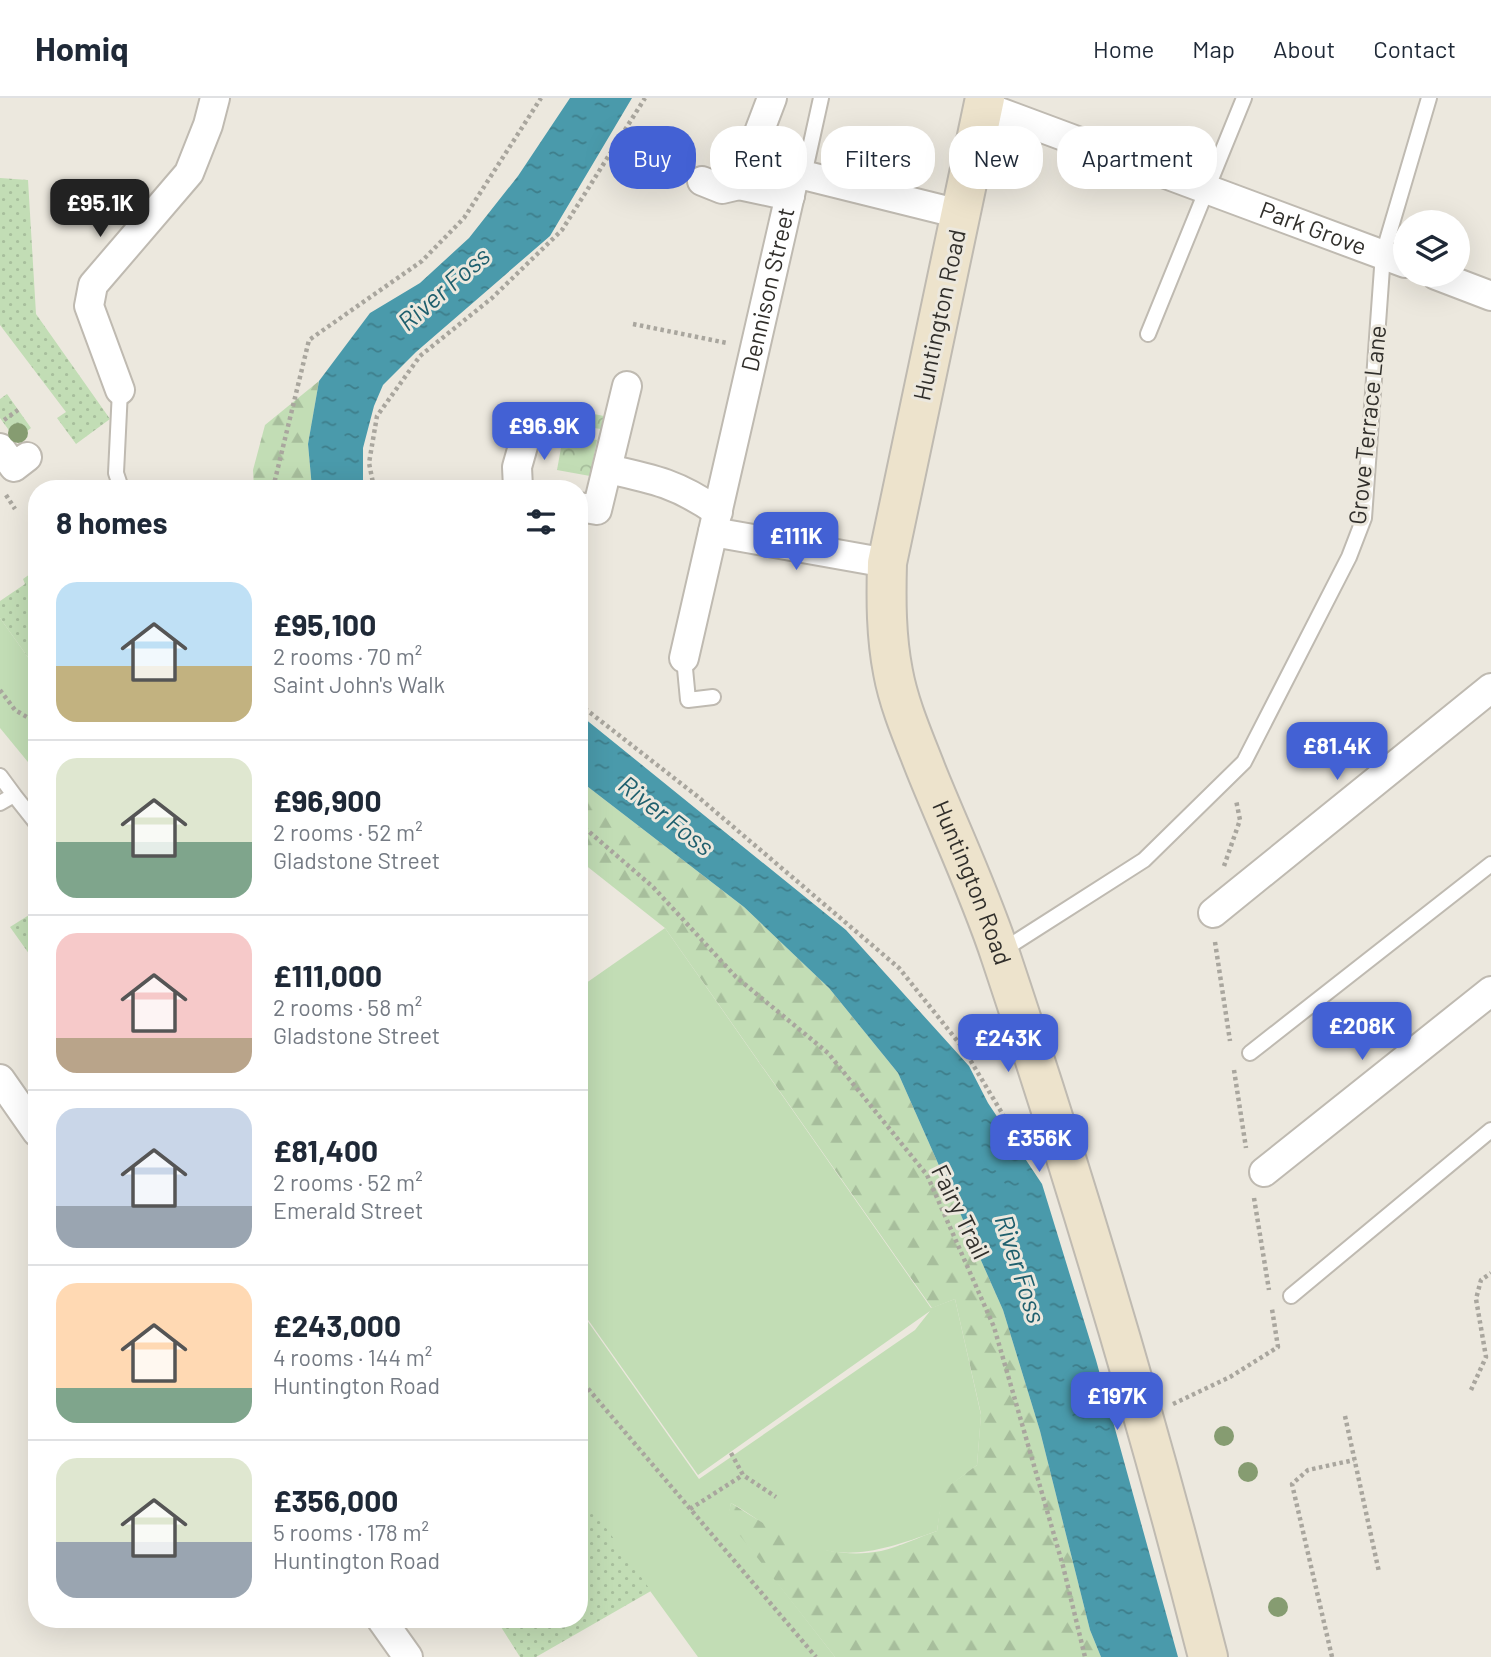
<!DOCTYPE html>
<meta charset="utf-8">
<style>
:root{--surface:#fff;--page:#f6f6f7;--text:#1f2937;--muted:#747a83;--line:#e0e1e3;--accent:#4361d4}
body{margin:0;font-family:Barlow,sans-serif;background:var(--page);color:var(--text);height:100vh;display:flex;flex-direction:column;font-size:26px;white-space:nowrap}
*{box-sizing:border-box;margin:0}
p{font-size:23px;color:var(--muted)}
.icon{flex:none;width:38px;height:38px;fill:none;stroke:currentColor;stroke-width:2;stroke-linecap:round;stroke-linejoin:round}
.map{position:relative;flex:1;overflow:hidden}
.drawer{position:absolute;left:28px;top:382px;width:560px;height:1148px;display:flex;flex-direction:column;background:var(--surface);border-radius:28px;box-shadow:0 7px 28px #0002}
.drawer>*{flex:none}
.guide{position:absolute;left:609px;top:28px;width:665px;height:63px;display:flex;gap:14px}
.tools{position:absolute;left:1393px;top:112px;display:grid;gap:14px}
.tools a{display:grid;place-items:center;width:77px;height:77px;border-radius:50%;background:var(--surface);box-shadow:0 7px 28px #0002;font-size:35px}
.price{position:absolute;translate:-50% -60px;padding:0 16px;border-radius:14px;background:var(--accent);color:#fff;font-size:23px;line-height:46px;filter:drop-shadow(0 2px 4px #0008)}
.price::after{content:'';position:absolute;left:50%;top:42px;width:21px;height:16px;margin-left:-10px;background:inherit;clip-path:polygon(0 0,100% 0,50% 100%)}
.price.active{background:#222;color:#fff}
ul{padding:0;list-style:none}
li{display:flex;align-items:center;gap:21px;height:175px;padding:0 28px}
li+li{border-top:2px solid var(--line)}
li span{display:grid;place-items:center;flex:none;width:196px;height:140px;border-radius:21px;color:#555}
li>.icon{margin-inline-start:auto}
span .icon{width:84px;height:84px;fill:#fffc;stroke-width:1}
li b{font-size:30px}
h2{display:flex;justify-content:space-between;align-items:center;height:84px;padding:0 28px;font-size:30px}
.pill{padding:0 24px;border-radius:28px;background:var(--surface);box-shadow:0 7px 28px #0002;font-size:24px;line-height:63px}
.pill.active{background:var(--accent);color:#fff}
header{display:flex;align-items:center;gap:42px;box-sizing:border-box;height:98px;padding:0 35px;background:var(--surface);border-bottom:2px solid var(--line)}
header strong{font-size:33px}
nav{display:flex;gap:38px;margin-inline-start:auto;font-size:24px}
.map>svg:first-child{display:block}
.grass{fill:#c2ddb5}
.forest{fill:url(#forest-firs)}
.park{fill:url(#park-crowns)}
.garden{fill:url(#garden-dots)}
.water{fill:url(#water-ripples)}
.lines{fill:none;stroke-linecap:round;stroke-linejoin:round}
.lane-casing{stroke:#bfbab1;stroke-width:18}
.street-casing{stroke:#bfbab1;stroke-width:32}
.secondary-casing{stroke:#bfbab1;stroke-width:42}
.path{stroke:#a9a69e;stroke-width:4.5;stroke-dasharray:3.5 3.5;stroke-linecap:butt}
.lane{stroke:#fff;stroke-width:14}
.street{stroke:#fff;stroke-width:28}
.secondary{stroke:#ede3cc;stroke-width:38}
.tree{fill:#869c71}
.labels{text-anchor:middle;stroke-width:6;stroke-linejoin:round;paint-order:stroke}
.street-label{font-size:24px;fill:#312f2b;stroke:#ece8de}
.water-label{font-size:26px;font-style:italic;fill:#1f5f6d;stroke:#ece8de}
</style>
<header>
<strong>Homiq</strong>
<nav><a>Home</a><a>Map</a><a>About</a><a>Contact</a></nav>
</header>
<div class="map">
<svg width="1491" height="1559" viewBox="0 0 1491 1559">
<defs>
<pattern id="forest-firs" width="22" height="20" patternUnits="userSpaceOnUse" patternTransform="scale(1.75)"><rect width="22" height="20" fill="#c2ddb5"/><path d="M5 1l3.5 6h-7zM16 11l3.5 6h-7z" fill="#a7be9c"/></pattern>
<pattern id="park-crowns" width="20" height="18" patternUnits="userSpaceOnUse" patternTransform="scale(1.75)"><rect width="20" height="18" fill="#c2ddb5"/><path d="M2 6a3 3 0 1 1 6 0M12 15a3 3 0 1 1 6 0" fill="none" stroke="#a7be9c"/></pattern>
<pattern id="garden-dots" width="8" height="8" patternUnits="userSpaceOnUse" patternTransform="scale(1.75)"><rect width="8" height="8" fill="#c2ddb5"/><path d="M2 2h.1M6 6h.1" fill="none" stroke="#a7be9c" stroke-width="1.8" stroke-linecap="round"/></pattern>
<pattern id="water-ripples" width="26" height="14" patternUnits="userSpaceOnUse" patternTransform="scale(1.75)"><rect width="26" height="14" fill="#4a9aab"/><path d="M2 4q2-2 4 0t4 0M15 11q2-2 4 0t4 0" fill="none" stroke="#3e7e8b"/></pattern>
</defs>
<rect width="100%" height="100%" fill="#ece8de"/>
<path class="grass" d="M0,520L37,572V675L0,630Z
M665,830L931,1210L955,1201L981,1317L977,1367L943,1393L937,1433C873,1456 835,1468 772,1431C758,1423 745,1412 731,1405L728,1421L835,1559H698L579,1395V1211L699,1381L915,1232L930,1213L698,1377L579,1209V890Z"/>
<path class="forest" d="M319,283L308,346L312,390H254L253,372L265,327Z
M579,682L744,809L829,890L898,975L1003,1212L1040,1333L1090,1532L1101,1559H835L727,1421L731,1405C778,1435 823,1464 881,1453C899,1449 919,1439 937,1433L942,1393L977,1367L981,1316L955,1201L932,1210L665,830L579,762Z"/>
<path class="park" d="M568,311L604,318L601,331L594,330L591,341L597,342L590,378L557,372Z"/>
<path class="garden" d="M0,80L28,82L36,216L110,321L76,346L57,320L66,314L0,227Z
M7,296L31,330L16,342L0,320V301Z
M37,471V572L0,520V503L25,486L23,481Z
M37,812V867L10,829Z
M579,1392L651,1493L536,1559H520L496,1521H579Z"/>
<path class="water" d="M570,0H632L550,138L416,254L383,287L374,308L363,350V390H312L308,346L319,283L370,215L420,185L469,140L518,78Z
M579,616L846,832L969,968L988,1005L1042,1086L1096,1262L1178,1559H1101L1090,1532L1040,1333L1003,1212L898,975L829,890L744,809L579,682Z"/>
<g class="lines">
<defs>
<path id="lane" d="M804,77L821,0
M1148,236L1244,0
M120,292L116,375L121,390
M684,560L688,602L713,599
M0,678L14,697L0,705
M14,697L37,726
M1000,854L1144,762L1244,664L1349,459L1364,420L1383,156L1429,0
M1250,955L1491,766
M1291,1198L1491,1032"/>
<g id="street">
<path d="M772,0L739,87L790,98"/>
<path id="s1" d="M983,8L1405,165"/>
<path d="M702,83L722,91L739,87"/>
<path d="M1436,177L1491,198"/>
<path d="M120,292L89,208L93,187L189,75L208,27L215,0"/>
<path d="M0,350L14,369L27,359"/>
<path d="M608,371C654,381 678,386 718,414"/>
<path d="M518,390L517,369L527,334"/>
<path d="M579,409L597,412L627,288"/>
<path d="M713,434L887,465"/>
<path id="s2" d="M684,560L795,75L960,116"/>
<path d="M1213,815L1491,590"/>
<path d="M0,981L37,1034"/>
<path d="M1264,1074L1491,893"/>
<path d="M381,1521L408,1559"/>
</g>
<g id="secondary">
<path id="s3" d="M985,0L887,465C886,502 886,538 893,574C899,607 914,641 926,672C951,734 980,795 1001,859C1078,1090 1148,1323 1208,1559"/>
</g>
</defs>
<use href="#lane" class="lane-casing"/>
<use href="#street" class="street-casing"/>
<use href="#secondary" class="secondary-casing"/>
<path class="path" d="M613,48L622,54L639,35L681,65
M633,226L727,245
M4,322L18,312
M273,390L309,242L422,163L464,120L541,0
M374,390L369,365L377,318L420,258L492,200L562,132L645,0
M6,397L15,411
M0,592L15,612L37,625
M579,606L697,698L899,870L963,950L1026,1055
M579,725L653,789L736,879L828,955L927,1077L994,1229L1063,1468L1085,1559
M1224,768L1240,722L1236,702
M1215,844L1230,943
M1234,972L1246,1050
M1254,1100L1269,1192
M579,1280L816,1559
M1471,1292L1486,1259L1476,1201L1481,1182L1491,1175
M1173,1306L1230,1279L1278,1249L1272,1211
M1345,1318L1379,1474
M731,1355L743,1377L776,1399
M690,1411L743,1377
M1332,1559L1292,1386L1308,1372L1354,1362"/>
<use href="#lane" class="lane"/>
<use href="#street" class="street"/>
<use href="#secondary" class="secondary"/>
</g>
<g class="tree">
<circle cx="18" cy="335" r="10"/>
<circle cx="1224" cy="1338" r="10"/>
<circle cx="1248" cy="1374" r="10"/>
<circle cx="1278" cy="1509" r="10"/>
</g>
<g class="labels">
<g class="street-label">
<text dy="8" stroke="none"><textPath href="#s1" startOffset="352">Park Grove</textPath></text>
<text dy="8" stroke="none"><textPath href="#s2" startOffset="378">Dennison Street</textPath></text>
<text transform="translate(940 217) rotate(-78)" y="8">Huntington Road</text>
<text transform="translate(1368 327) rotate(-84)" y="8">Grove Terrace Lane</text>
<text dy="8" stroke="none"><textPath href="#s3" startOffset="810">Huntington Road</textPath></text>
<text transform="translate(960 1114) rotate(64)" y="8">Fairy Trail</text>
</g>
<g class="water-label">
<text transform="translate(444 191) rotate(-41)" y="9">River Foss</text>
<text transform="translate(666 718) rotate(38)" y="9">River Foss</text>
<text transform="translate(1020 1171) rotate(72)" y="9">River Foss</text>
</g>
</g>
</svg>
<div class="tools">
<a><svg class="icon" aria-label="layers" viewBox="0 0 24 24"><path d="M12 4l9 5-9 5-9-5zM3 14l9 5 9-5"/></svg></a>
</div>
<b class="price active" style="left:100px;top:141px">£95.1K</b>
<b class="price" style="left:544px;top:364px">£96.9K</b>
<b class="price" style="left:796px;top:474px">£111K</b>
<b class="price" style="left:1337px;top:684px">£81.4K</b>
<b class="price" style="left:1362px;top:964px">£208K</b>
<b class="price" style="left:1008px;top:976px">£243K</b>
<b class="price" style="left:1039px;top:1076px">£356K</b>
<b class="price" style="left:1117px;top:1334px">£197K</b>
<div class="guide">
<a class="pill active">Buy</a>
<a class="pill">Rent</a>
<a class="pill">Filters</a>
<a class="pill">New</a>
<a class="pill">Apartment</a>
</div>
<section class="drawer">
<h2>8 homes<svg class="icon" aria-label="filters" viewBox="0 0 24 24"><path d="M4 7h16M4 17h16"/><circle cx="9" cy="7" r="2"/><circle cx="15" cy="17" r="2"/></svg></h2>
<ul>
<li><span style="background:linear-gradient(#bfe0f5 60%,#c2b280 0)"><svg class="icon" aria-label="home" viewBox="0 0 24 24"><path d="M3 11l9-7 9 7M6 9v11h12V9"/></svg></span><div><b>£95,100</b><p>2 rooms · 70 m²</p><p>Saint John's Walk</p></div></li>
<li><span style="background:linear-gradient(#dfe7d0 60%,#7fa58c 0)"><svg class="icon" aria-label="home" viewBox="0 0 24 24"><path d="M3 11l9-7 9 7M6 9v11h12V9"/></svg></span><div><b>£96,900</b><p>2 rooms · 52 m²</p><p>Gladstone Street</p></div></li>
<li><span style="background:linear-gradient(#f6c9c9 75%,#b9a48a 0)"><svg class="icon" aria-label="home" viewBox="0 0 24 24"><path d="M3 11l9-7 9 7M6 9v11h12V9"/></svg></span><div><b>£111,000</b><p>2 rooms · 58 m²</p><p>Gladstone Street</p></div></li>
<li><span style="background:linear-gradient(#c9d6e8 70%,#9aa5b1 0)"><svg class="icon" aria-label="home" viewBox="0 0 24 24"><path d="M3 11l9-7 9 7M6 9v11h12V9"/></svg></span><div><b>£81,400</b><p>2 rooms · 52 m²</p><p>Emerald Street</p></div></li>
<li><span style="background:linear-gradient(#ffd9b3 75%,#7fa58c 0)"><svg class="icon" aria-label="home" viewBox="0 0 24 24"><path d="M3 11l9-7 9 7M6 9v11h12V9"/></svg></span><div><b>£243,000</b><p>4 rooms · 144 m²</p><p>Huntington Road</p></div></li>
<li><span style="background:linear-gradient(#dfe7d0 60%,#9aa5b1 0)"><svg class="icon" aria-label="home" viewBox="0 0 24 24"><path d="M3 11l9-7 9 7M6 9v11h12V9"/></svg></span><div><b>£356,000</b><p>5 rooms · 178 m²</p><p>Huntington Road</p></div></li>
</ul>
</section>
</div>
